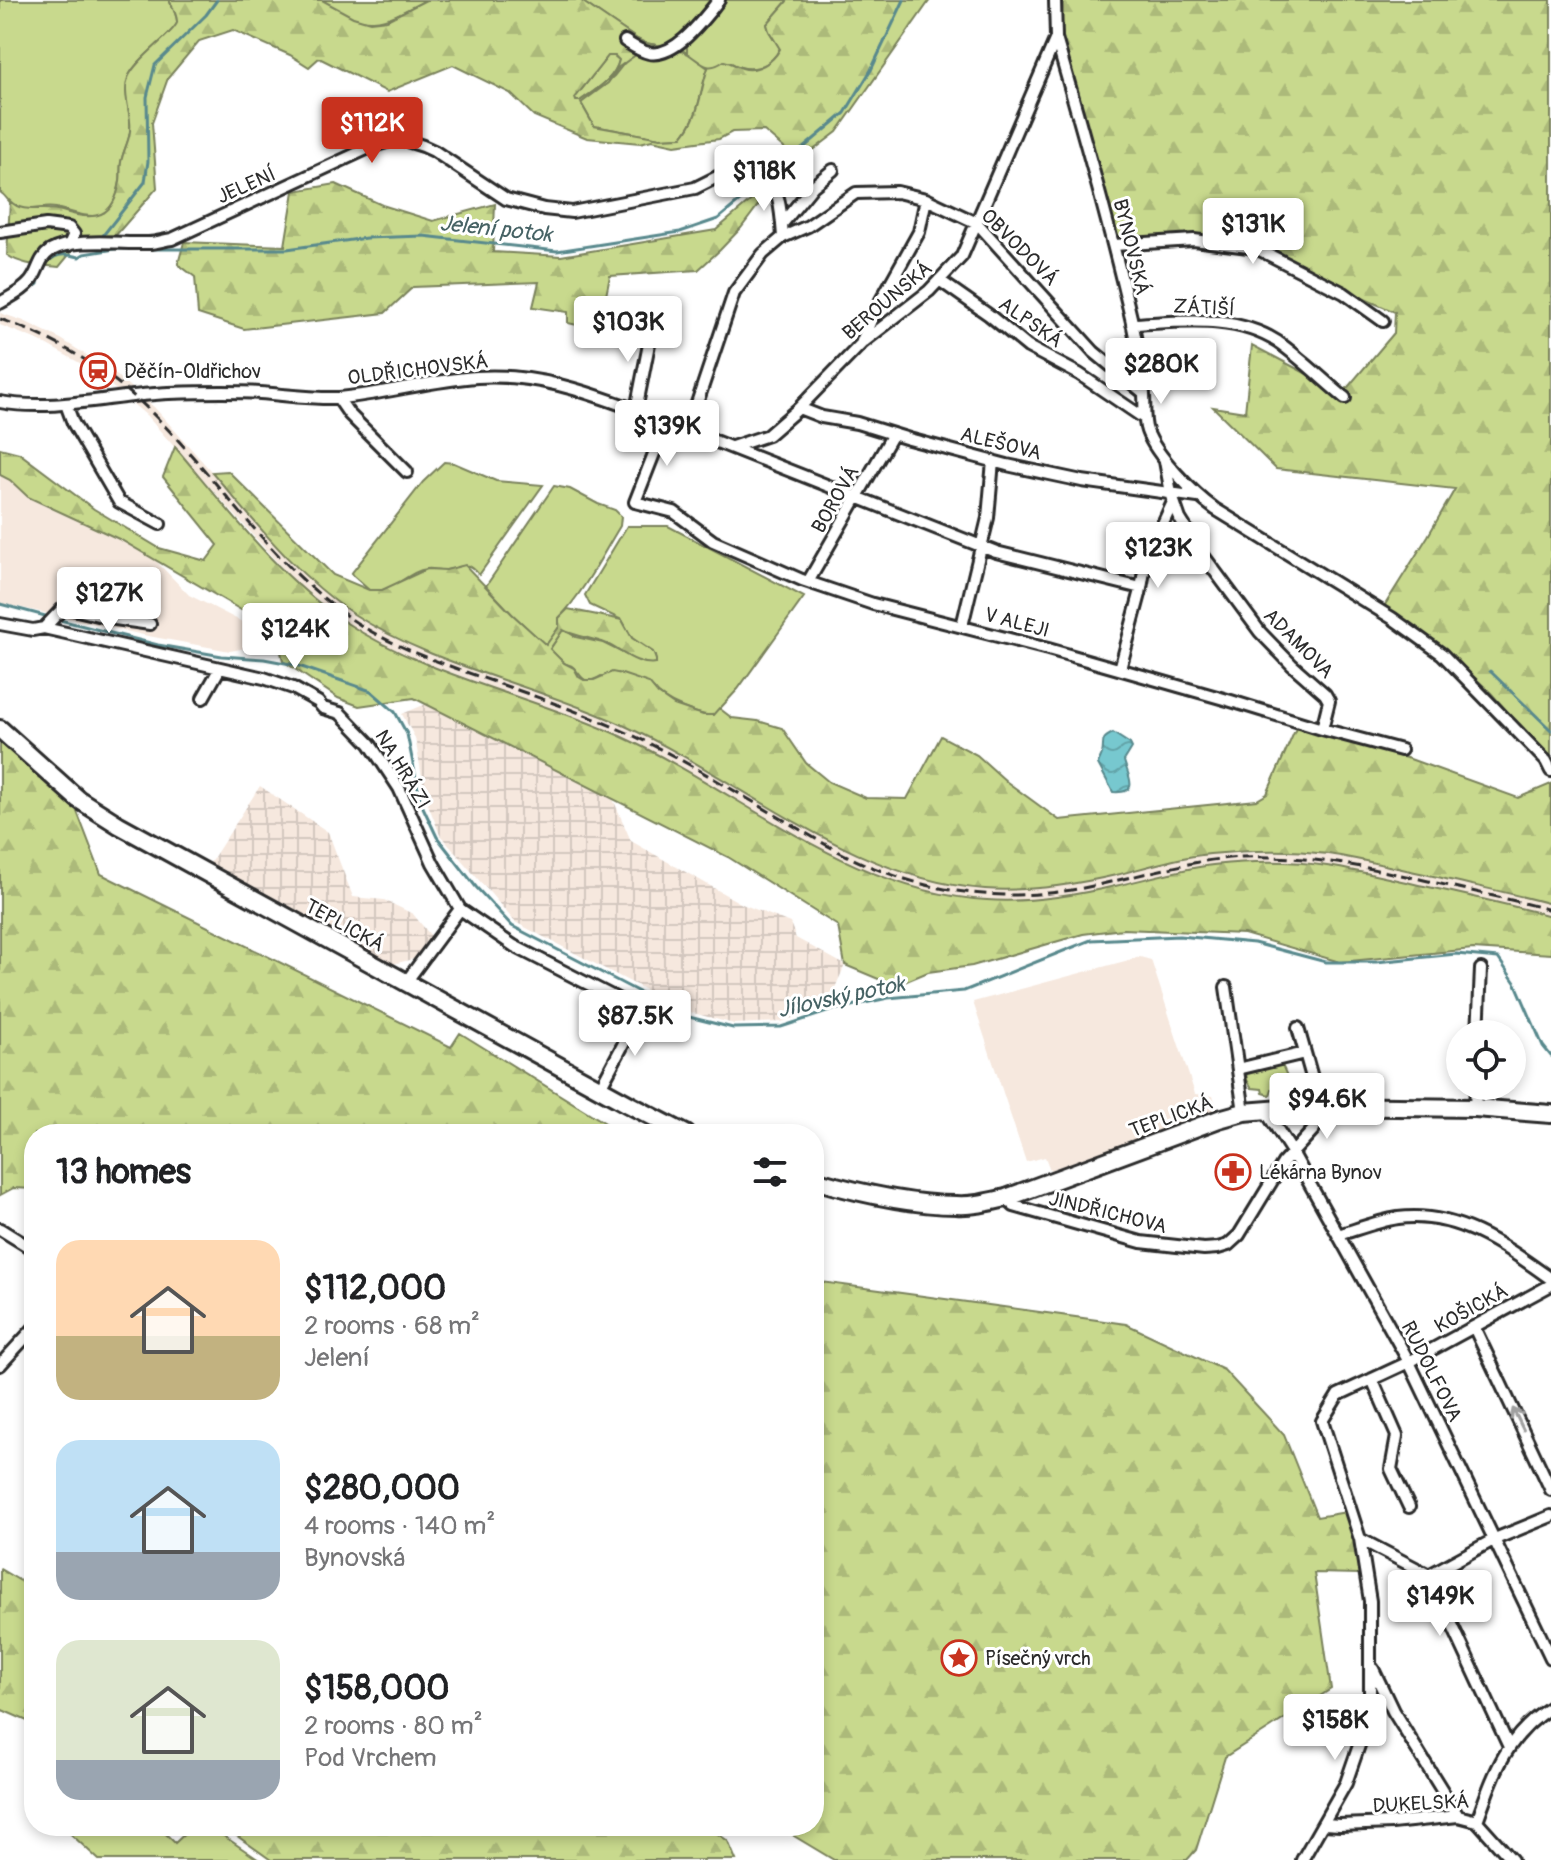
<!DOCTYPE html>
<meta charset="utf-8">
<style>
:root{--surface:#fff;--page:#f2f2f2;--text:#202124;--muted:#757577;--accent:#c8321e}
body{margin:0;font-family:Pangolin,sans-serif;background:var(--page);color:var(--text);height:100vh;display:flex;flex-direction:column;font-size:30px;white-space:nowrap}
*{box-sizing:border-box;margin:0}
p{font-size:26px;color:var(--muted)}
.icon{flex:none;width:44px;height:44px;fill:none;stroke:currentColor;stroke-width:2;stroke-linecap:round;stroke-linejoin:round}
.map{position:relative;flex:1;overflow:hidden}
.sheet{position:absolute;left:24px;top:1124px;width:800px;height:712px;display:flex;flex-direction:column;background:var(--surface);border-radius:32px;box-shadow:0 4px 12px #0003}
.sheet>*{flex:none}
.tools{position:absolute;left:1446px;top:1020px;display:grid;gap:16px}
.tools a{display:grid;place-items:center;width:80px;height:80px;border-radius:50%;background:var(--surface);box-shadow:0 4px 12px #0003;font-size:40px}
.price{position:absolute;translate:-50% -68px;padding:0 18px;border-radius:8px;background:#fff;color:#222;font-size:26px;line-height:52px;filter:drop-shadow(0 2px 4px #0008)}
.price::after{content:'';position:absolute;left:50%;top:48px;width:24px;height:18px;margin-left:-12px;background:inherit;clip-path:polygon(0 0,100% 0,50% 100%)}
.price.current{background:var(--accent);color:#fff}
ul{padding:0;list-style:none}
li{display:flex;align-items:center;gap:24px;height:200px;padding:0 32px}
li span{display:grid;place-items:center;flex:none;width:224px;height:160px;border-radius:24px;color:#555}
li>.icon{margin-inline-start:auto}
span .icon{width:96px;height:96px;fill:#fffc;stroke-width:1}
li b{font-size:34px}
h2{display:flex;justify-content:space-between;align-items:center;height:96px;padding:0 32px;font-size:34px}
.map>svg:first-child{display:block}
.built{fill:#f6e8de}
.industrial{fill:url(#industrial-grid)}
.green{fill:#c8d98d;stroke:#7a825c;stroke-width:2}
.forest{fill:url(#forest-firs);stroke:#7a825c;stroke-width:2;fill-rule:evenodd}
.water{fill:url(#water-waves);stroke:#59898d;stroke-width:2}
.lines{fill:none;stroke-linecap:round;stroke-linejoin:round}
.stream{stroke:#59898d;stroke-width:3}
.street-casing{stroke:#2b2b2b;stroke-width:16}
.primary-casing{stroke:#2b2b2b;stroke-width:22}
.street{stroke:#fff;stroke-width:10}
.primary{stroke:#fff;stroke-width:16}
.rail{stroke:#2b2b2b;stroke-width:3;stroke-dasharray:12 6;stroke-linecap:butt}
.oneway{stroke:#a0a0a0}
.labels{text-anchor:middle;stroke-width:6;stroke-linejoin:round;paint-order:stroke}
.street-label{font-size:20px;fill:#2b2b2b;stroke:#fff}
.poi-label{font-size:20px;fill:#2b2b2b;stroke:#fff;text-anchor:start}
.water-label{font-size:22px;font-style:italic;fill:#466264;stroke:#fff}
</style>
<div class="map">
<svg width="1551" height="1860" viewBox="0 0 1551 1860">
<defs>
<pattern id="industrial-grid" width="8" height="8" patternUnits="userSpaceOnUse" patternTransform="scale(2)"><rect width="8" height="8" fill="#f6e8de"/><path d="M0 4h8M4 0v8" fill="none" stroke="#d3c7bf"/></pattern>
<pattern id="forest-firs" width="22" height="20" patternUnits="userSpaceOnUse" patternTransform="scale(2)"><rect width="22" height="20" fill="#c8d98d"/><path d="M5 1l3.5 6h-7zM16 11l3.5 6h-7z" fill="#acba7a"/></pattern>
<pattern id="water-waves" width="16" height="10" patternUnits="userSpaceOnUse" patternTransform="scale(2)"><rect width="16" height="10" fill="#77c8cf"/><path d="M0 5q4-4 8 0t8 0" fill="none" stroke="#62a3a8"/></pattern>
</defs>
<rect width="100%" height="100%" fill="#fff"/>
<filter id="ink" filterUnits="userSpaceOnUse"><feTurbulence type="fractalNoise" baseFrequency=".0125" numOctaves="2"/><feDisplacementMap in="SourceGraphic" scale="16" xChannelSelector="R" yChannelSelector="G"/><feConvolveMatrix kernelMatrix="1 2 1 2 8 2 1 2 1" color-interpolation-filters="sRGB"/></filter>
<g filter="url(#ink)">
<path class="built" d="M0,313L24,321L61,339L110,370L154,407L291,561L396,639L622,724L662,743L815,832L880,864L933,881L960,886L1014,889L1057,886L1085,882L1176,859L1207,854L1295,851L1329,855L1364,861L1513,894L1551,904V916L1510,905L1362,872L1294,863H1238L1208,866L1178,871L1087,893L1059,897L1014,901L958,897L930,892L875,875L809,842L657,754L618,735L410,657L368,636L342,620L298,584L283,569L146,415L103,379L78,362L40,341L0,325Z
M0,475L10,480L28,497L121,540L154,559L189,595L266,634L262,645L230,651L148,636L0,603Z
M1140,957L1151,960L1195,1094L1213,1096L1218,1111L1050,1170L1045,1157L1026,1162L973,1002Z"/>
<path class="industrial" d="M426,704L613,799L631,841L742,904L790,923L796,938L845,965L827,1006L781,1022L734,1024L686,1011L515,922L440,835L426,799L415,738L402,714Z
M260,786L328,832L353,897L384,900L413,914L431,936L417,958L393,964L210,863Z"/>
<path class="green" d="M0,0H169C172,6 178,17 177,23C174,34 133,61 128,78C124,92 129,108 130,121C132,139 123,148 121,163C120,169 121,176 120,182C112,228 89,217 56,208C42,205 25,214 13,205C8,201 6,196 0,192Z
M322,0H426C381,24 367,32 322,0Z
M580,0H713L681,35L663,46L645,43L637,39Z
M725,0H788L767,24L769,31L780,48C771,68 749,74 730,62L708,68C698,94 702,112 682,137L660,138L594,126L581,103L614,76L626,61L637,54L682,51L686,53L687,46Z
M608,56H614L619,60C615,79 595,90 580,101L576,102L575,98Z
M444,462L454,463L496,481L543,485L479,575C466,558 462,569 446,570C440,571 433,568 427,569C406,571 394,595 369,590L351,574L423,482Z
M554,486L570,489L598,504L615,510L621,516L620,526C601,557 584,592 559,618V627L546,646L512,614L486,586Z
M627,526H668L804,597L738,689L714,715C699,717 662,701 654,689L601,676C582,687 583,676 573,667C571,665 568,665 566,664C560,660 555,654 550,649L563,629L576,637L603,643L641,662L656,663L655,656L632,638L622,620L590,605L585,595Z
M1281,1063L1293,1089L1278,1093L1276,1089H1272L1270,1095L1263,1093L1262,1089L1252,1088L1247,1080L1246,1072Z
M62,1826H127L136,1834L144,1826H158L175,1843L193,1826H209L259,1860H99Z"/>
<path class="forest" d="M169,0H322L353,17L370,22L387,20L426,0H580L637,39L645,43L663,46L681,35L713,0H725L687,46V53C702,63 707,73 724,61C731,62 735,66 742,68C757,73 773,62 780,49L769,31L767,24L788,0H930L837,132L799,161L764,131L732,132L719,139L675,145L652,140L640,143L587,138L534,116L510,93L453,65L387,92L319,58L309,67L290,55L233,30L199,41L168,78L152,123L157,188L116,235L83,238L59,267C40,265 23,266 7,255L10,201C24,215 44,205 62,211C95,222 114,218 120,181C121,175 120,168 121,162C124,147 132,138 130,121C129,107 123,92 128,78C134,61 174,33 177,23C178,17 172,6 169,0ZM684,51L708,68C699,94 701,114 682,137L660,138L594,126L581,103L608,83L619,67L637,54ZM608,56H615L619,60C615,79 595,90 580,101H576L575,98Z
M1063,0H1551V761L1491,693L1450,654L1383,608L1428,536L1455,489L1276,469L1213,407L1245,412L1252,345L1343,393L1394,333L1395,312L1257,253L1108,237L1061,34Z
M336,184L382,205L433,221L495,204L493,252L561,256L716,230L768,186L769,191L741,228L720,250L698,270L610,276L599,330L568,323V312L533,307L539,282L413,287L385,313L244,329L198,314L195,277L178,264L184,242L285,246L294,191Z
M175,447C226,507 279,578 345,622C428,677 530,695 620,736C741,791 848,892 987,900C1030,903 1073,896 1115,886C1148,879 1179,869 1213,865C1250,861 1289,860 1327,866C1360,871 1392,879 1424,886C1467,895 1509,905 1551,916V954L1473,949L1340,962L1244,934L1123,929L1083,934L972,966L928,972L895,986L845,965L838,926L728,857L414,698L359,706L338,698L283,661L279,643L266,634L248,625L253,617L121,540L28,497L10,480L0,475V448L19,453L94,509L159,548L206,561L218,545L163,477Z
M228,471L333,575L369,590H382L427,569L446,570L465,565L512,614L546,645L559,627V618L568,609L622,620L632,638L653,652L656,660V663C638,666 623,652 607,644C593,638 577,637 563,630L550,649L564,663L574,668L579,677L584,680H594L612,672L622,674L649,683L658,694L674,705L703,715H713L719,708L732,718L758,721L782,728L806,763L829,782L866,798L907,799L941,736L977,755L1007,782L1059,820L1257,800L1267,794L1296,728L1410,759L1518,798L1551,784V904C1511,893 1470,885 1429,875C1395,868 1362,859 1328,854C1289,849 1249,850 1210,854C1178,857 1147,867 1116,875C1073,885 1029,892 985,889C850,879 743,780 625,726C536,685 433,666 352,613C297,576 255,522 212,472Z
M0,737L76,809L101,874L451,1047L460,1033L623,1134H34V1189L13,1188L0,1195Z
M814,1281L1126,1324L1224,1370L1284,1435L1317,1517L1347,1512L1354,1535L1360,1574L1314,1573L1331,1689L1225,1757L1196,1850L1187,1860H834L794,1836L786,1826H814Z
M0,1569L34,1589V1724L0,1709Z
M223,1826H706L728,1841L736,1860H271Z"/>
<path class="water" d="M1113,733L1130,744L1132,748L1124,761C1128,776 1141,794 1113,792L1098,764C1099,760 1101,757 1102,754C1105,741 1099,740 1113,733Z"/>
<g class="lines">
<path class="stream" d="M771,175L845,113L871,70L904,0
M101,238L145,182L148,161L147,97L155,65L206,15L217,0
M43,267C55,253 62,253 79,257L84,254L115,249H287L366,238L423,236L557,251L680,232L718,219L765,180
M24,294L38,284L39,273
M0,604L49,617
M56,619L158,645L222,656L264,659L296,665L371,691L395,712L407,734L421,803L437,837L476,887L512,926L685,1016L733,1028L781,1027L833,1010L888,998L964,991L1091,940L1179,936L1254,943L1326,962H1376L1456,954L1498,958L1516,984L1543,1046L1551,1056
M1490,671L1551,730"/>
<defs>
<path id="street" d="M1056,38C1083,133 1110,227 1132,322C1137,345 1142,371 1144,395C1145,407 1143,420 1147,431C1156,456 1194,494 1215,509L1392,618L1442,654L1546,761L1551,771
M625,41C633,46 640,51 649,53C676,58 704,18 719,0
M782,224L813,186L833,170
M0,232L46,225L69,228L74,234L69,245
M1114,245L1194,240L1256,248L1344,293L1383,321
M939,280L989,315L1028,347L1079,374L1144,418
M0,303C10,297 23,291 30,282C39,272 38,259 50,251C73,237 121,244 148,243C156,243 164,240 172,239L373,146L393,140H404L423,146L434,151L506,199L544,209L572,212L695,188L741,165L761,166C780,189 781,208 783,237
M1132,324C1181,322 1235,314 1278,342C1301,358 1324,381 1345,398
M862,341L875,311L919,232L926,199
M338,398L349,414L407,472
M0,402C55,412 114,395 169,393C199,392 230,391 260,393C286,395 313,399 339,398C385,394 431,380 477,377C533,373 585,391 636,410L996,552L1141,588
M66,404L73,423L119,502L160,524
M799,408L822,417L857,423L909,439L1007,465L1082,481L1198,497
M636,410L649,344L654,327
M666,423L635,502L674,512L713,541L802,580L873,604L1048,649L1231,701L1322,729L1401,750
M688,430L734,293L763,254L783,237L808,226L856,193L897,192L926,199L977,223L1094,352L1144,393
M732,447L768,435L799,408L862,343L929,291L962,256L1056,38L1055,0
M1165,461L1171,493L1180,519L1200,551L1260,632L1292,665L1325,694L1329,701L1322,729
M808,582L893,434
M0,624L33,630L44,628L264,678L293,688L318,702L323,708L340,713L370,744L399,788L433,863L460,909
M962,626L988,518L993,461
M44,628L64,607L115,619L150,624
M1120,669L1140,594L1146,560L1173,502
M203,698L220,668
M406,982L460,909L514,946L641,1011L600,1088
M1226,987L1244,1112
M1478,1034L1481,969
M1238,1069L1305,1053
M1475,1108L1476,1086
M1265,1110L1292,1152L1409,1362L1551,1658
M1006,1198L1014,1206L1141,1242L1204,1249L1218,1248L1228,1245L1239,1235L1283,1163L1314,1129L1320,1106L1298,1028
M0,1229L34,1250
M1338,1235C1358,1229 1378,1221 1398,1218C1457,1210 1506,1247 1551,1279
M1474,1327L1551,1490
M0,1365L34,1328
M1372,1379L1397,1436L1391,1469L1409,1507
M1360,1539L1429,1575L1509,1747
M1429,1575L1495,1539L1551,1516
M1373,1669L1393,1711L1458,1816
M1477,1821L1512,1860
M1324,1824L1340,1825L1392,1823L1458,1816L1477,1821C1494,1773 1506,1736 1551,1707
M1302,1860L1346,1783L1365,1728L1370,1700V1601L1360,1539L1322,1421L1338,1395L1409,1362L1551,1285"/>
<path id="primary" d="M0,729L78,799L119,825L630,1105L686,1134
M814,1180C856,1192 913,1205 956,1205C973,1206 989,1202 1006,1198L1219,1119L1244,1112L1320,1106L1475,1108L1551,1114"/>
</defs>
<use href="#street" class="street-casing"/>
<use href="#primary" class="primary-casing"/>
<use href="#street" class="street"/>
<use href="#primary" class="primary"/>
<path class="rail" d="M0,319C56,339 105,368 148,409C215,474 265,555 340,611C378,640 422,656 466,672C517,690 571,708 621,730C679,756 734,791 789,823C819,841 849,859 882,871C949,897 1019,901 1088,887C1140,876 1189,860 1242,857C1306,855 1362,866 1424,880C1466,890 1509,899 1551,910"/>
</g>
<defs><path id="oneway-shaft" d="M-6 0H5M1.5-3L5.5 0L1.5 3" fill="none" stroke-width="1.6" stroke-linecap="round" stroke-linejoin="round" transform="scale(2)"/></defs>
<use class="oneway" href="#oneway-shaft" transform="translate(1518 1419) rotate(-116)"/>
</g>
<defs>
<symbol id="station-ring" viewBox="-11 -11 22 22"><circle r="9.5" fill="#fff" stroke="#c8321e" stroke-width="1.5"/><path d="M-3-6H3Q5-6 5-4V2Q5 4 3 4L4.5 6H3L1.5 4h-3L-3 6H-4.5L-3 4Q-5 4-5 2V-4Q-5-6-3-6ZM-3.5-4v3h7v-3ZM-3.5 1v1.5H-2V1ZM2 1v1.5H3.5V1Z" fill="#c8321e"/></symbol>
<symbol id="pharmacy-ring" viewBox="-11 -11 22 22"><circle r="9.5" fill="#fff" stroke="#c8321e" stroke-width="1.5"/><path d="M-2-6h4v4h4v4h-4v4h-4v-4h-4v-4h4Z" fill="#c8321e"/></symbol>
<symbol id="sight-ring" viewBox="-11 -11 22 22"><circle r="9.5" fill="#fff" stroke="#c8321e" stroke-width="1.5"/><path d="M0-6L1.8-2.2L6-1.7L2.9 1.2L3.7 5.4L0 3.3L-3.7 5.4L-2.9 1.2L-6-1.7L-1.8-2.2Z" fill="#c8321e"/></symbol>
</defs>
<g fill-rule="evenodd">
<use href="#station-ring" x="78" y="351" width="40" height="40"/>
<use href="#pharmacy-ring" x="1213" y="1152" width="40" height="40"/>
<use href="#sight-ring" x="939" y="1638" width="40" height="40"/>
</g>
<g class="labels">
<g class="street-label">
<text transform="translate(246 185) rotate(-24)" y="7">JELENÍ</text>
<text transform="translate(1020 247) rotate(45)" y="7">OBVODOVÁ</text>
<text transform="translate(1132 247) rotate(76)" y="7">BYNOVSKÁ</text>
<text transform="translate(887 300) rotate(-40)" y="7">BEROUNSKÁ</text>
<text transform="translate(1204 307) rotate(3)" y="7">ZÁTIŠÍ</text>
<text transform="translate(1031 322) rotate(35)" y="7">ALPSKÁ</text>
<text transform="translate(418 369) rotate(-7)" y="7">OLDŘICHOVSKÁ</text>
<text transform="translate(1001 443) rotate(14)" y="7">ALEŠOVA</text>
<text transform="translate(835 499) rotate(-60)" y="7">BOROVÁ</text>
<text transform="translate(1017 622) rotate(15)" y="7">V ALEJI</text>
<text transform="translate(1299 643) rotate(45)" y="7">ADAMOVA</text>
<text transform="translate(403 769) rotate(59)" y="7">NA HRÁZI</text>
<text transform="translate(345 925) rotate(29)" y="7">TEPLICKÁ</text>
<text transform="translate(1171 1116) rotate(-20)" y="7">TEPLICKÁ</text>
<text transform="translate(1108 1212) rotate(14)" y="7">JINDŘICHOVA</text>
<text transform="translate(1471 1308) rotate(-29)" y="7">KOŠICKÁ</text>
<text transform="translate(1432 1371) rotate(63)" y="7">RUDOLFOVA</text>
<text transform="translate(1421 1803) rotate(-3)" y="7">DUKELSKÁ</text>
</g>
<g class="poi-label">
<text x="124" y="378">Děčín-Oldřichov</text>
<text x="1259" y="1179">Lékárna Bynov</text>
<text x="985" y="1665">Písečný vrch</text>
</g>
<g class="water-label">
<text transform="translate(496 228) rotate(6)" y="8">Jelení potok</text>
<text transform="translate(841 996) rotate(-12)" y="8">Jílovský potok</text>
</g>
</g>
</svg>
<div class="tools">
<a><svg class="icon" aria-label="locate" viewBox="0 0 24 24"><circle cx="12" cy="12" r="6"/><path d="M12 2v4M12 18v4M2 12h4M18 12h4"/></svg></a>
</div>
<b class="price current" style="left:372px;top:165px">$112K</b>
<b class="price" style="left:764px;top:213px">$118K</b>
<b class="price" style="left:1253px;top:266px">$131K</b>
<b class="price" style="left:628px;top:364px">$103K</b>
<b class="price" style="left:1161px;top:406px">$280K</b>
<b class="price" style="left:667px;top:468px">$139K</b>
<b class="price" style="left:1158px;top:590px">$123K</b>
<b class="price" style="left:109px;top:635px">$127K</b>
<b class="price" style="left:295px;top:671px">$124K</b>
<b class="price" style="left:635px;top:1058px">$87.5K</b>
<b class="price" style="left:1327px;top:1141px">$94.6K</b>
<b class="price" style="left:1440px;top:1638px">$149K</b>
<b class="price" style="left:1335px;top:1762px">$158K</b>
<section class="sheet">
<h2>13 homes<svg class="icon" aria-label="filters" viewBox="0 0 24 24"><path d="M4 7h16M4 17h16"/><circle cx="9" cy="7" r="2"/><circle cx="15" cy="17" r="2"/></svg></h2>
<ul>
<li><span style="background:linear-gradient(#ffd9b3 60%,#c2b280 0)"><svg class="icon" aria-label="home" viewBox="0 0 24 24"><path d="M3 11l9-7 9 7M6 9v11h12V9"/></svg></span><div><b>$112,000</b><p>2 rooms · 68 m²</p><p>Jelení</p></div></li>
<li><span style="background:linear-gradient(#bfe0f5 70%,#9aa5b1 0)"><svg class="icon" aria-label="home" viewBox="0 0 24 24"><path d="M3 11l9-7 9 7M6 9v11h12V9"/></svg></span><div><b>$280,000</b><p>4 rooms · 140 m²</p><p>Bynovská</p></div></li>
<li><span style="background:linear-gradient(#dfe7d0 75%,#9aa5b1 0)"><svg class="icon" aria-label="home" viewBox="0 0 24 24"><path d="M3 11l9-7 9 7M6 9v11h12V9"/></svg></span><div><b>$158,000</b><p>2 rooms · 80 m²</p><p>Pod Vrchem</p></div></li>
</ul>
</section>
</div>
